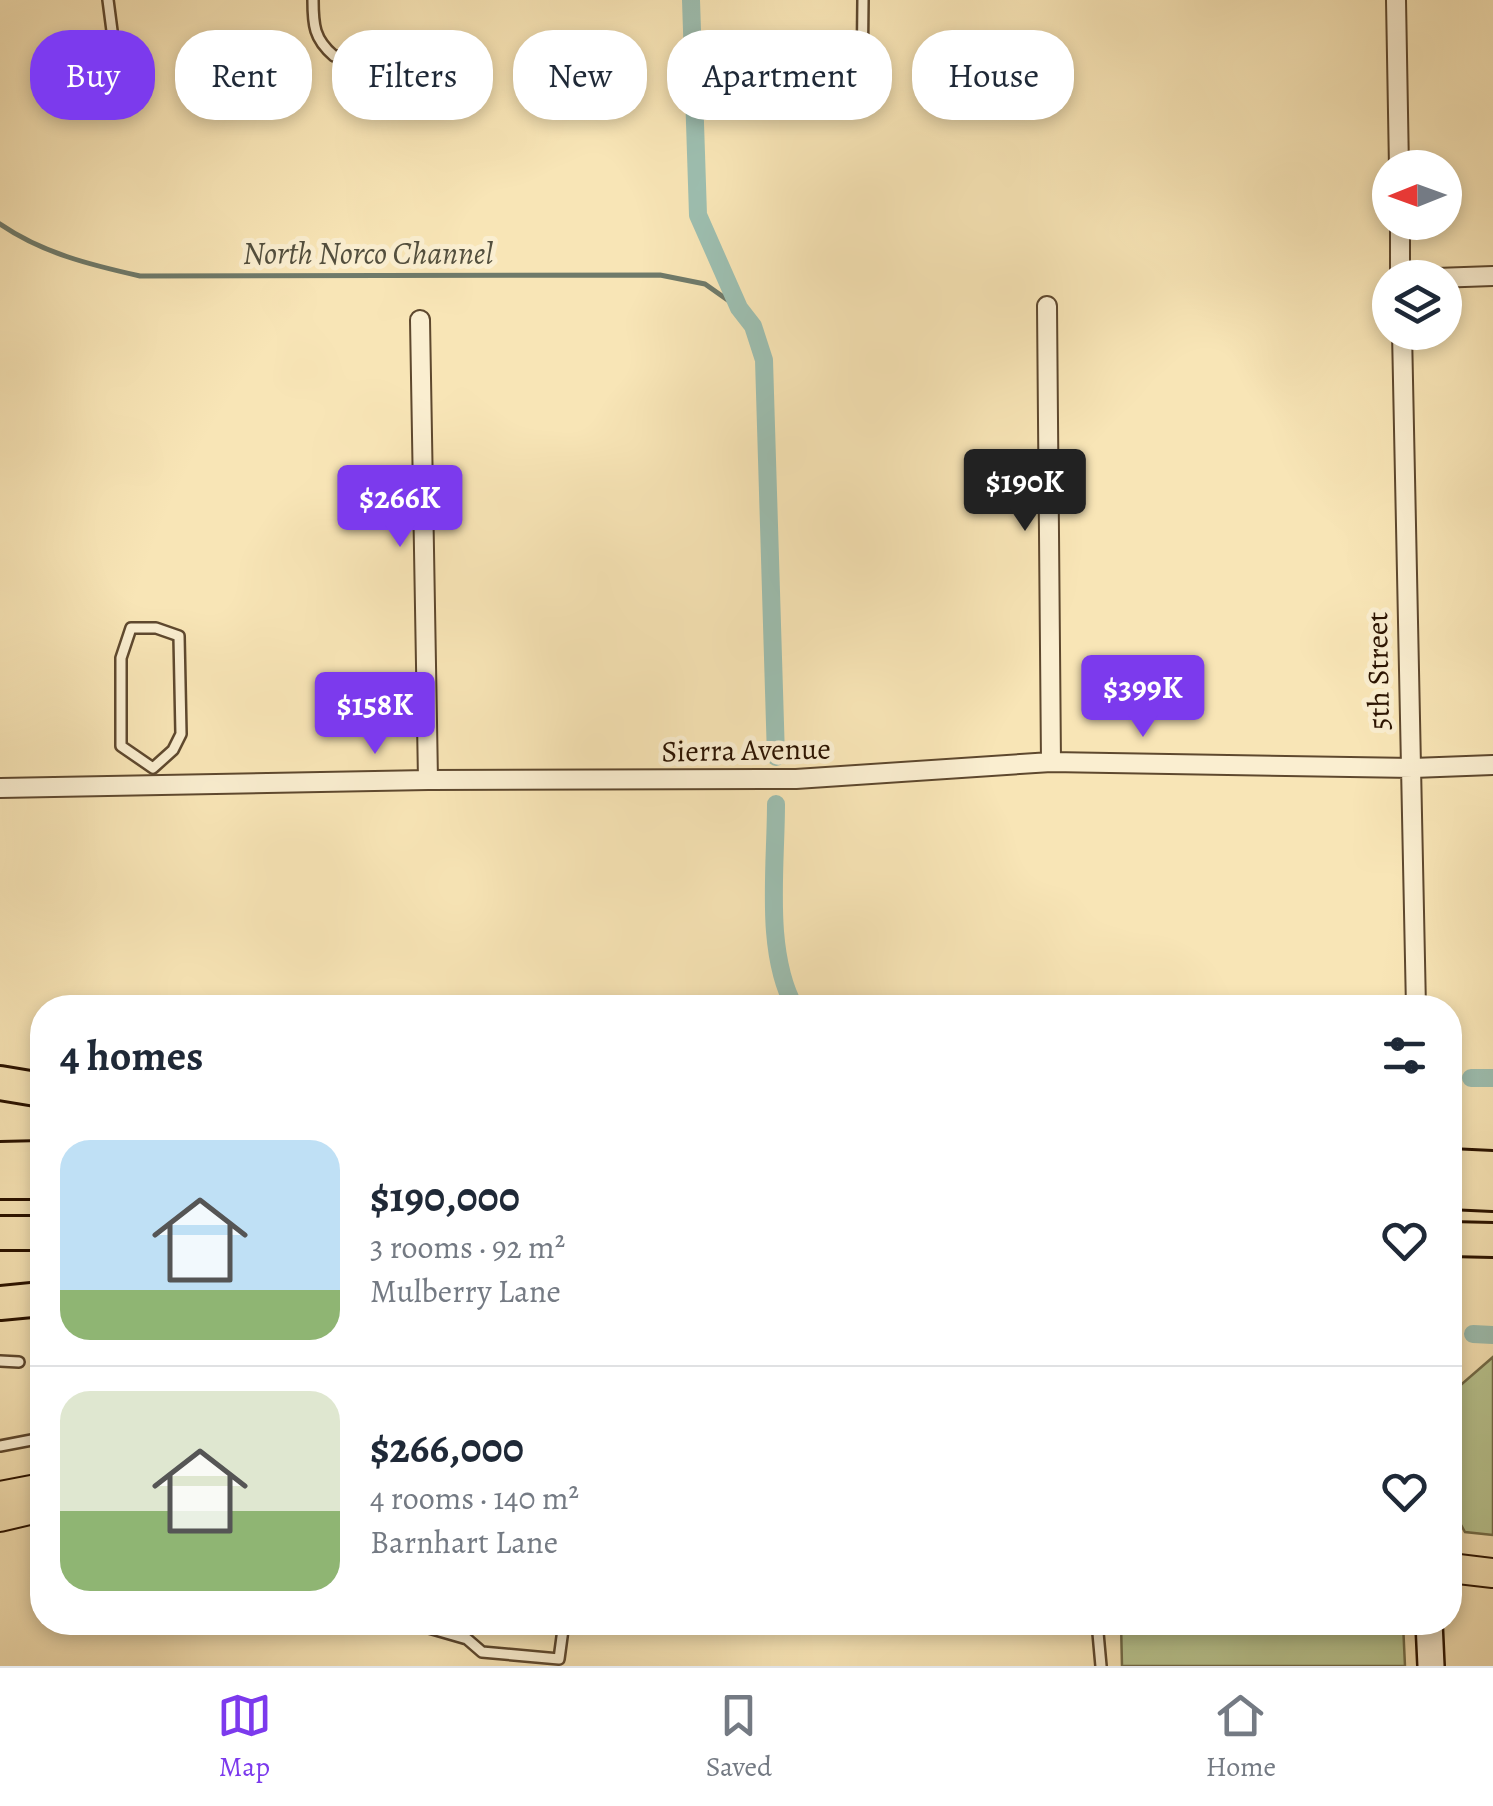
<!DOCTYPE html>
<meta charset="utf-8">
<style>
:root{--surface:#fff;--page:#f6f6f7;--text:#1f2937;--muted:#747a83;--line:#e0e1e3;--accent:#7c3aed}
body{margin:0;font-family:Alegreya,serif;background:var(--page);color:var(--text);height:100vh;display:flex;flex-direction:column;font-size:38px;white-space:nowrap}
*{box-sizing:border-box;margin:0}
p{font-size:32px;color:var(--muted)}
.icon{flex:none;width:55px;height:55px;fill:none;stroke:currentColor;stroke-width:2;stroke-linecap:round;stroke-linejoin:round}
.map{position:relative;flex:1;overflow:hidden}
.details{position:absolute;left:30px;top:995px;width:1432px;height:640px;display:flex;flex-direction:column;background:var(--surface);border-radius:40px;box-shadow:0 5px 15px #0003}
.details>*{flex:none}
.guide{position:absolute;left:30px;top:30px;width:1435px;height:90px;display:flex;gap:20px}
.needle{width:65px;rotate:269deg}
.fabs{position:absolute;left:1372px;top:150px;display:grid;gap:20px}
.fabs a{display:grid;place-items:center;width:90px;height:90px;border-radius:50%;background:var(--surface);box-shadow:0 5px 15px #0003;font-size:50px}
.price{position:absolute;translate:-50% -85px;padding:0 22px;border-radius:10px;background:var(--accent);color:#fff;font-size:32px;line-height:65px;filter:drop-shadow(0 2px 5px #0008)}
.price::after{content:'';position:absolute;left:50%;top:60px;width:30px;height:22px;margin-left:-15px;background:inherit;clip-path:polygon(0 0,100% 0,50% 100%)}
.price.current{background:#222;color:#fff}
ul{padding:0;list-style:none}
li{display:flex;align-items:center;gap:30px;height:250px;padding:0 30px}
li+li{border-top:2px solid var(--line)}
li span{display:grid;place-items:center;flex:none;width:280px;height:200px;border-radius:30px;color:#555}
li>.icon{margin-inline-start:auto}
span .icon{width:120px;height:120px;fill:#fffc;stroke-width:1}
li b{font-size:42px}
h2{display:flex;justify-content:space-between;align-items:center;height:120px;padding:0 30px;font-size:42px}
.pill{padding:0 35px;border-radius:40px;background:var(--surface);box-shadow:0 5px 15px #0003;font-size:35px;line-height:90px}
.pill.current{background:var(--accent);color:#fff}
.dock{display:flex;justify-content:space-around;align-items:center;height:140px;border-top:2px solid var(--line);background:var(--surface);font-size:28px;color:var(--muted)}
.dock a{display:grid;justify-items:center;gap:5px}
.dock .current{color:var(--accent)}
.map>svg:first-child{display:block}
.green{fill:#b9c691;stroke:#726c48;stroke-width:2.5}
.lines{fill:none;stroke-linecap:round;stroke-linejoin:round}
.stream{stroke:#6f7a6a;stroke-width:5}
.canal{stroke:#9dbfb1;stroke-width:18}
.lane-casing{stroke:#5e482e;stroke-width:14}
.street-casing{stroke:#5e482e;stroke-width:22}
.secondary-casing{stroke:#2b1300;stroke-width:30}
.primary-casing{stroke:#2b1300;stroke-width:32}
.highway-casing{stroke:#2b1300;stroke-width:38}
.lane{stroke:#faeed0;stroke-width:9}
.street{stroke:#faeed0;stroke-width:18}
.secondary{stroke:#faeed0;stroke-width:25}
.primary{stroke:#f8e5b6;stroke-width:28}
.highway{stroke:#f8e5b6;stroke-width:32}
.labels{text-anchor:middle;stroke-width:10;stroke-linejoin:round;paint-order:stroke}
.street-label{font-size:30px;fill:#2b1300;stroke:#faeed0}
.water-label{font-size:32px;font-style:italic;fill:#534f3e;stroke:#faeed0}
</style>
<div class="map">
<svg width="1493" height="1666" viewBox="0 0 1493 1666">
<rect width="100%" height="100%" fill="#f8e5b6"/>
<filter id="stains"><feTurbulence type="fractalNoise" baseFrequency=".002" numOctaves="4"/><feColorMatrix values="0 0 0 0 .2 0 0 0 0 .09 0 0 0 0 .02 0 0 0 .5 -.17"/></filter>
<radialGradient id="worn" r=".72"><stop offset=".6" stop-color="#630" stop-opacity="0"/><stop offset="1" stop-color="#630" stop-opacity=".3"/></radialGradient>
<path class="green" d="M1493,1357V1535L1465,1532L1456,1516V1389Z
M1121,1623H1403L1405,1666H1122Z"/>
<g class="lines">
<path class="stream" d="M0,224C42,253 91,265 140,276L660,275L705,284L739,308"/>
<path class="canal" d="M691,0L698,215L739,308L753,326L764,360L776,757
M776,804C776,868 764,952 795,1008
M1471,1078H1493
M1473,1334L1493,1335"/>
<defs>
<path id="lane" d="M108,0L121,100
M313,0C313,25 314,39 334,56H362
M862,90L863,0
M131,628H156L179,636L181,734L173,750L153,768L121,746V658Z
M0,1361L19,1362
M0,1446L42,1438
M408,1622L467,1639L482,1652L559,1659L564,1622
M1097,1622L1101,1666"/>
<path id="street" d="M1396,0L1399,168
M1400,222V278
M1436,278L1493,276
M1047,306L1051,762
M420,320L428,780
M1402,332L1416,1008
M0,788L428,780L796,779L1051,762L1413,768L1493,765"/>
<path id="secondary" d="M1429,1622L1431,1666"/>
<path id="primary" d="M0,1496L42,1488
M0,1517L42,1507
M1450,1568L1493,1573"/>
<path id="highway" d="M0,1083L42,1090
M0,1159L42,1158
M1450,1166L1493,1168
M0,1182H42
M1450,1192L1493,1194
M0,1233H42
M1450,1239L1493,1240
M0,1303L42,1299"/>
</defs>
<use href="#lane" class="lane-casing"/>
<use href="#street" class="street-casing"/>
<use href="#secondary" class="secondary-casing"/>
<use href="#primary" class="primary-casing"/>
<use href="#highway" class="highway-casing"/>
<use href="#lane" class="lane"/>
<use href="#street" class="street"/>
<use href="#secondary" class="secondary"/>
<use href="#primary" class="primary"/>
<use href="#highway" class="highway"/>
</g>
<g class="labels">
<g class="street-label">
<text transform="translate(1378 671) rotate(-91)" y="10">5th Street</text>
<text transform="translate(746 750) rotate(-1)" y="10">Sierra Avenue</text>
</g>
<g class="water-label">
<text x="368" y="264">North Norco Channel</text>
</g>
</g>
<rect width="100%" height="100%" filter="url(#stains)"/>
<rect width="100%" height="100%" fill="url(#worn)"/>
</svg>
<div class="fabs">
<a><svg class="needle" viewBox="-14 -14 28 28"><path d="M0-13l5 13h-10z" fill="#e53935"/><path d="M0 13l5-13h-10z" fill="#747a83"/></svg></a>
<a><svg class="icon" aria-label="layers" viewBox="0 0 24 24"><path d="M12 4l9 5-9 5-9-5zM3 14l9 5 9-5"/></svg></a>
</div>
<b class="price current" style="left:1025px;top:534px">$190K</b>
<b class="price" style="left:400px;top:550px">$266K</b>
<b class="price" style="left:1143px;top:740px">$399K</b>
<b class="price" style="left:375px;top:757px">$158K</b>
<div class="guide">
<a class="pill current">Buy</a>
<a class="pill">Rent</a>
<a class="pill">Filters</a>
<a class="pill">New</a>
<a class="pill">Apartment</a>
<a class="pill">House</a>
</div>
<section class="details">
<h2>4 homes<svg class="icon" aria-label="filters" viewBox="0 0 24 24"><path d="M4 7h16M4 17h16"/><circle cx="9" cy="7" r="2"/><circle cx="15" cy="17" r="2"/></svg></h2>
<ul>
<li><span style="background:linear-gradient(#bfe0f5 75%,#8fb573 0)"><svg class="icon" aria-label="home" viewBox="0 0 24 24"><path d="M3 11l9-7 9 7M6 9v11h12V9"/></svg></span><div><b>$190,000</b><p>3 rooms · 92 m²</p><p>Mulberry Lane</p></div><svg class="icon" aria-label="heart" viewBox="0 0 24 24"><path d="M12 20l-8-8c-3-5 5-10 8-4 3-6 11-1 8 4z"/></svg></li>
<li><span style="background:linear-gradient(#dfe7d0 60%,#8fb573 0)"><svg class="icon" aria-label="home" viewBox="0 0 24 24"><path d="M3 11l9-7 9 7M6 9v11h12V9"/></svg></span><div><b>$266,000</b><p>4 rooms · 140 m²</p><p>Barnhart Lane</p></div><svg class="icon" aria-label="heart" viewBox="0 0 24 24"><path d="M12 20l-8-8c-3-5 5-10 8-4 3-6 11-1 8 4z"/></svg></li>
</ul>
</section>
</div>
<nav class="dock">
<a class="current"><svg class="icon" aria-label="map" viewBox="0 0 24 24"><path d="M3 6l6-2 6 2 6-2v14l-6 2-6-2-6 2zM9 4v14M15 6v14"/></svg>Map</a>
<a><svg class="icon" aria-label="saved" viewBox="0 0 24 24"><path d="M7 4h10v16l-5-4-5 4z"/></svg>Saved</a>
<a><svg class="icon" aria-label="home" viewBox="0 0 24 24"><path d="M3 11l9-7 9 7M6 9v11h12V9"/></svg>Home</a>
</nav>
